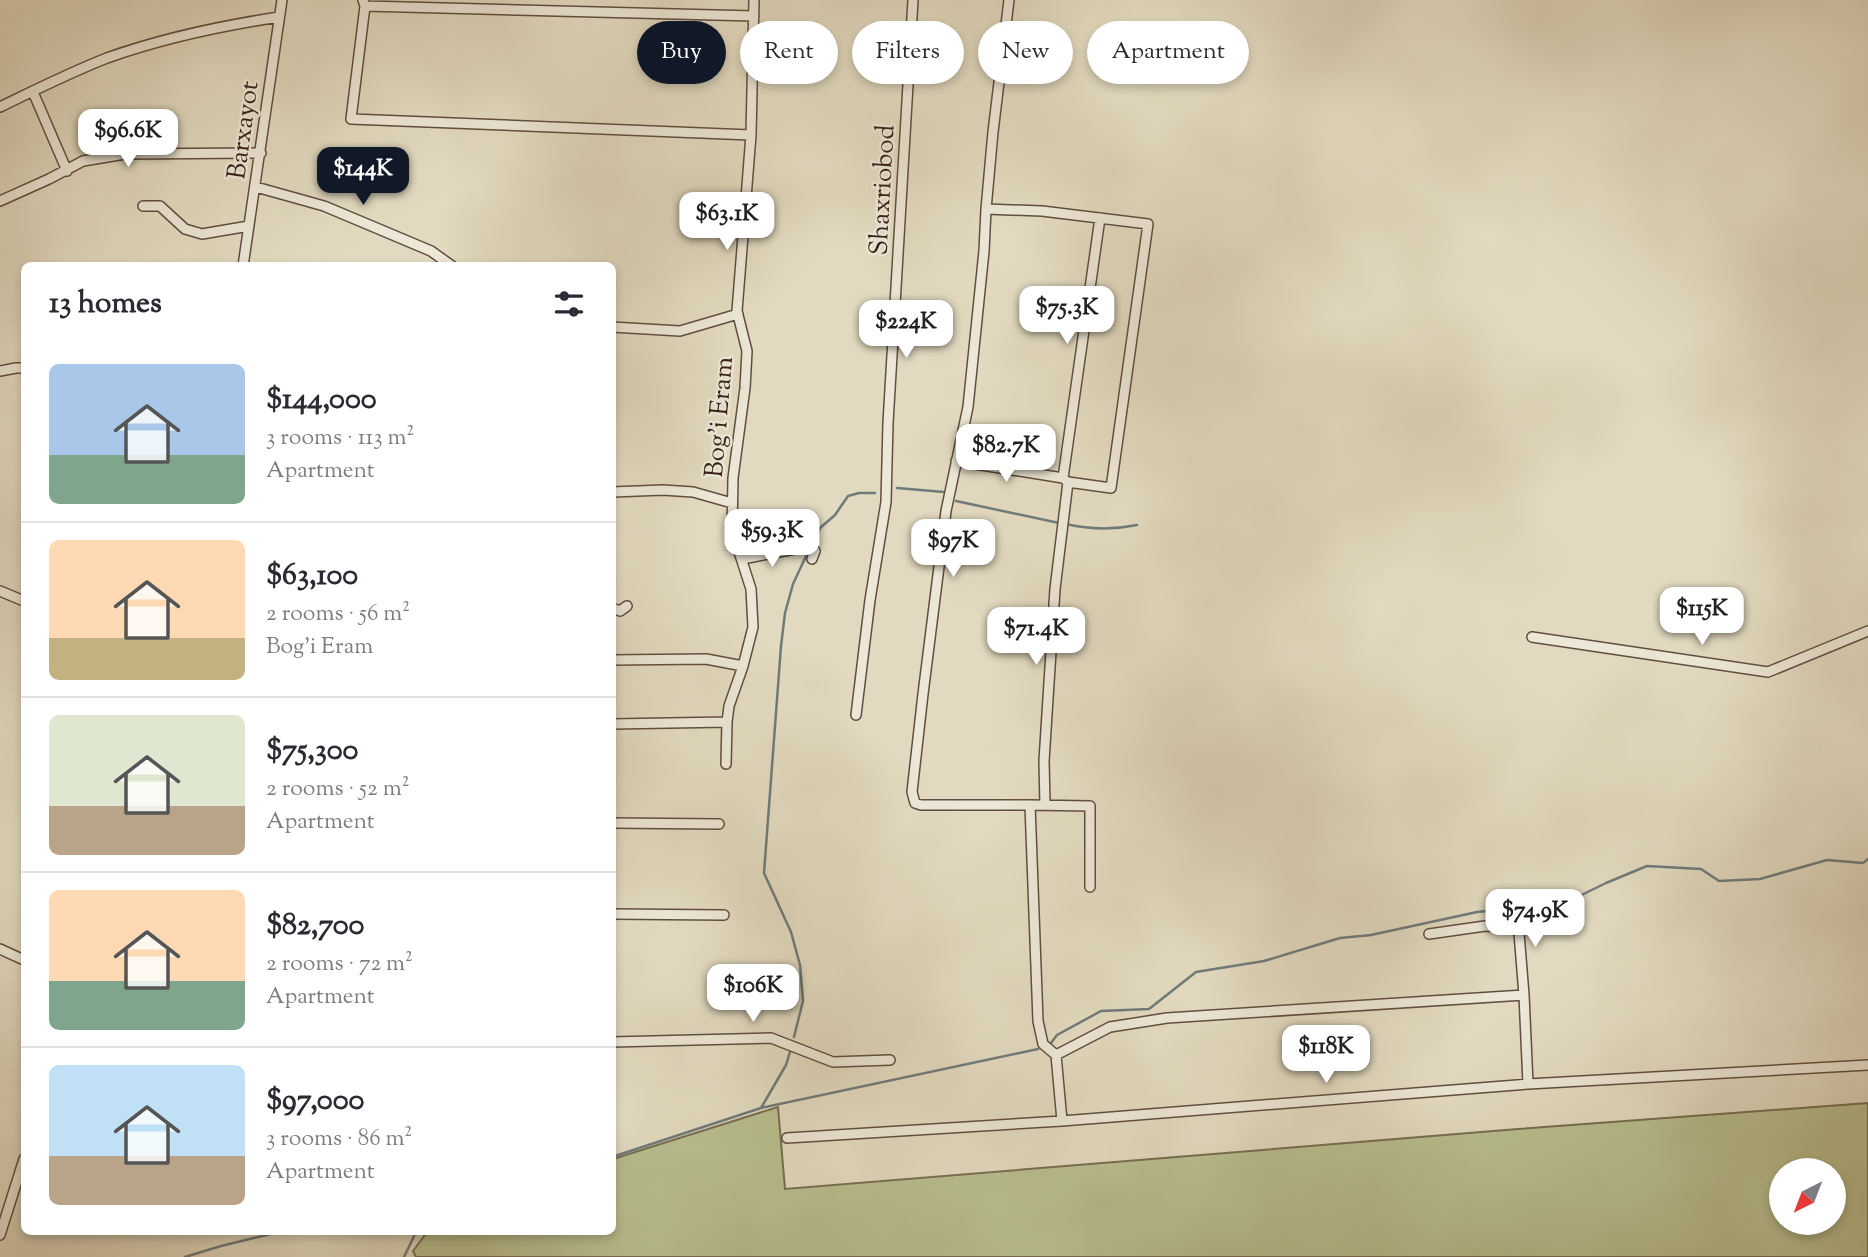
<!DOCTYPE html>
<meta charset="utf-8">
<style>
:root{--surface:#fff;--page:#f2f2f3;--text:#2b2b33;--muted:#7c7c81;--line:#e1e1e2;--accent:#111827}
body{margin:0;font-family:"Sorts Mill Goudy",serif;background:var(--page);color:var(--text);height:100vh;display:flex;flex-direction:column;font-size:26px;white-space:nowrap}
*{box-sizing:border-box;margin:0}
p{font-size:23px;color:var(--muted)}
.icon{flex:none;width:38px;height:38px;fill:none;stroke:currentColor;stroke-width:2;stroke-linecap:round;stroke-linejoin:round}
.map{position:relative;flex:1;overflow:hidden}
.side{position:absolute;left:21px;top:262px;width:595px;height:973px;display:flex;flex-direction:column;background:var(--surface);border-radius:10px;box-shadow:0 4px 10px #0003}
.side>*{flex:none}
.top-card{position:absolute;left:637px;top:21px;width:665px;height:63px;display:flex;gap:14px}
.needle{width:46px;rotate:222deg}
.controls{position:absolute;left:1769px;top:1158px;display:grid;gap:14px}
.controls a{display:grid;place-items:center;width:77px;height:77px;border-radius:50%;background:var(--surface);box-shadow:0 4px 10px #0003;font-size:35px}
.price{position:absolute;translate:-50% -60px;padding:0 16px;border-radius:14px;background:#fff;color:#222;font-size:23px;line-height:46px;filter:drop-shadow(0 2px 4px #0008)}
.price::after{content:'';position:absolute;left:50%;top:42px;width:21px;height:16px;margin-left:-10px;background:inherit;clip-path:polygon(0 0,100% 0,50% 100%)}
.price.current{background:var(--accent);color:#fff}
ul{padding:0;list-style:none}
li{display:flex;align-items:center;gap:21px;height:175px;padding:0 28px}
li+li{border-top:2px solid var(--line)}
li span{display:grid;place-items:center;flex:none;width:196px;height:140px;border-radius:10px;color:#555}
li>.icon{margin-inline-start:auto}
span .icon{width:84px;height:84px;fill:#fffc;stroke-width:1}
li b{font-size:30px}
h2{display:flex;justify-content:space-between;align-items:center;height:84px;padding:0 28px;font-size:30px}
.chip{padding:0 24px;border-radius:32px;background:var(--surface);box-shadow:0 4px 10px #0003;font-size:24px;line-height:63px}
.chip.current{background:var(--accent);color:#fff}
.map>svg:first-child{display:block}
.green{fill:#b8be8f;stroke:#776e52;stroke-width:2;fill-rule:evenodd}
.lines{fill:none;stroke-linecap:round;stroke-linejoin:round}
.stream{stroke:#707b79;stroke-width:2.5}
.minor-casing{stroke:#614e40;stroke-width:12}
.minor{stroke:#ece7d6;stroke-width:9}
.labels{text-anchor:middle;stroke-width:5;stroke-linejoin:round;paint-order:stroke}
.street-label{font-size:26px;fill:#361f16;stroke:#ece7d6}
</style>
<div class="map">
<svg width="1868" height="1257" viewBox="0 0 1868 1257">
<rect width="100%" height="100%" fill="#e2dac0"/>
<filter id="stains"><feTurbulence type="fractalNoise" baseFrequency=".00286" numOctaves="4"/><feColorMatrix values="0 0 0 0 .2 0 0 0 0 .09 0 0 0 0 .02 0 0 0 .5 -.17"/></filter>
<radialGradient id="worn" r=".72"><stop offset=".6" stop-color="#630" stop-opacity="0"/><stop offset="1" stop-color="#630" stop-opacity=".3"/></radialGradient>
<path class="green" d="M1868,1103V1257H416L413,1251L427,1232H612L613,1159L778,1107L785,1189L1518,1129ZM1782,1171H1834V1223H1782Z"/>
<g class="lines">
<path class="stream" d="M897,488L944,492
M956,501L1059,523
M1066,524C1088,529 1113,530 1137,525
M815,541L820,528L835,515L848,496L859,493H875
M794,1037L803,1001L800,965L791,932L764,873L781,646L785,613L793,584L807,554
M1051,1043L1057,1035L1101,1011L1149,1009L1196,972L1264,961L1340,938L1371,935L1477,912L1563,904L1606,883L1647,866L1701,869L1719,881L1760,879L1827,860L1863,863L1868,859
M761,1108L786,1065L790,1052
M612,1157L761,1108L1038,1049
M185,1257L221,1246L279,1232
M404,1257L416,1232"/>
<defs>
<path id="minor" d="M363,0L365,6L351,119L751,135
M1009,0L993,132L986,209L984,251L968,407L946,511L923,694L912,792L915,803L921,805H1030L1038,1021L1043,1044L1056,1055
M365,6L754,16
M33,92L67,171
M0,107C35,90 71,72 107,58C163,38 220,26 279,17
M256,187L324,206L431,251L452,266
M0,201L49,179L83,161L125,154L261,153
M143,206H160L185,229L202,234L249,226
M243,266L282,0
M612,327L680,331L738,314
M0,371L16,368H24
M956,461L1063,478L1068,482L1111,488L1148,224L1042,211L986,209
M1063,478L1100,218
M612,492L663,490L693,492L732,503
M742,559L806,547L815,551L812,559
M0,591L24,601
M612,608L620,611L627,606
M1532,637L1768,672L1868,631
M612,660L706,659L743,666
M856,715L870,600L886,502L888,423L913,0
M612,724L727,722
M726,764L727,722L729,706L743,666L753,627L751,589L732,530L733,478L745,388L747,351L737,311L751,135L754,0
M1030,805L1090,806V887
M1045,805L1044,761L1055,589L1068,482
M612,823L719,824
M612,914L724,915
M1429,934L1485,926L1512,927L1519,933L1524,995L1528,1084
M0,949L24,960
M612,1042L771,1038L833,1062L890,1060
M1062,1121L1056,1055L1110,1027L1167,1018L1524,995
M787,1138L1062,1121L1528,1084L1868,1065
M0,1235L24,1159"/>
</defs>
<use href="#minor" class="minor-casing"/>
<use href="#minor" class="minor"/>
</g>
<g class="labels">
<g class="street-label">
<text transform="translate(242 130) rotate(-82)" y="9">Barxayot</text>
<text transform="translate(881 190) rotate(-87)" y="9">Shaxriobod</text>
<text transform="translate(718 417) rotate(-85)" y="9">Bog'i Eram</text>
</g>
</g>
<rect width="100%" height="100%" filter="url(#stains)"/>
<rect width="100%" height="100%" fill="url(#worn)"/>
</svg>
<div class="controls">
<a><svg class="needle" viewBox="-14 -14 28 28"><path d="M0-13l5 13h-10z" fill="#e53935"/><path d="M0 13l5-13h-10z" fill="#7c7c81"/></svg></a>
</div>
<b class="price" style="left:128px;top:169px">$96.6K</b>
<b class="price current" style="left:363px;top:207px">$144K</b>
<b class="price" style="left:727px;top:252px">$63.1K</b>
<b class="price" style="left:1067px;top:346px">$75.3K</b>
<b class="price" style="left:906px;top:360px">$224K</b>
<b class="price" style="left:1006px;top:484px">$82.7K</b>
<b class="price" style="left:772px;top:569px">$59.3K</b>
<b class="price" style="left:953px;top:579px">$97K</b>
<b class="price" style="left:1702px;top:647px">$115K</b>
<b class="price" style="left:1036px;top:667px">$71.4K</b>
<b class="price" style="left:1535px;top:949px">$74.9K</b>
<b class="price" style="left:753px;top:1024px">$106K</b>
<b class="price" style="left:1326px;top:1085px">$118K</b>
<div class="top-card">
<a class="chip current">Buy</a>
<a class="chip">Rent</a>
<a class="chip">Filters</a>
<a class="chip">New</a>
<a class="chip">Apartment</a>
</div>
<section class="side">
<h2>13 homes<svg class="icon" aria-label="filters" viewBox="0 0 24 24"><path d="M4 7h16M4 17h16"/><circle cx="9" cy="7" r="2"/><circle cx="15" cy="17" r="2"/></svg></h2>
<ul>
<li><span style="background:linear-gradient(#a9c7e8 65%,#7fa58c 0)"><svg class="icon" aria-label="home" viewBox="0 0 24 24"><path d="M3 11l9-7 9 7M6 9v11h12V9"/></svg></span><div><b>$144,000</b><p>3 rooms · 113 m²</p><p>Apartment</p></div></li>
<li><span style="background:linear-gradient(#ffd9b3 70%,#c2b280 0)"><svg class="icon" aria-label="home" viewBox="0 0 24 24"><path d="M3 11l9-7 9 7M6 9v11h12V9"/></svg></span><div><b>$63,100</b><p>2 rooms · 56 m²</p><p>Bog'i Eram</p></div></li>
<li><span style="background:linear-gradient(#dfe7d0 65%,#b9a48a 0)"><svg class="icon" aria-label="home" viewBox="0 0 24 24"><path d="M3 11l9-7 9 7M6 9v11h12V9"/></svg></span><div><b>$75,300</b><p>2 rooms · 52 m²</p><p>Apartment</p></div></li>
<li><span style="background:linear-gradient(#ffd9b3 65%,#7fa58c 0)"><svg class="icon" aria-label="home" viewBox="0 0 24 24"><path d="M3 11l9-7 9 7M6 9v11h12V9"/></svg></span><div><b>$82,700</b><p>2 rooms · 72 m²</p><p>Apartment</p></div></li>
<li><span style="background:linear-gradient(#bfe0f5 65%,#b9a48a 0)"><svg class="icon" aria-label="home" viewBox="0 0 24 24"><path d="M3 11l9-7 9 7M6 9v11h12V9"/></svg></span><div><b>$97,000</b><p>3 rooms · 86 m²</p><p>Apartment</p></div></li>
</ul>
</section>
</div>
